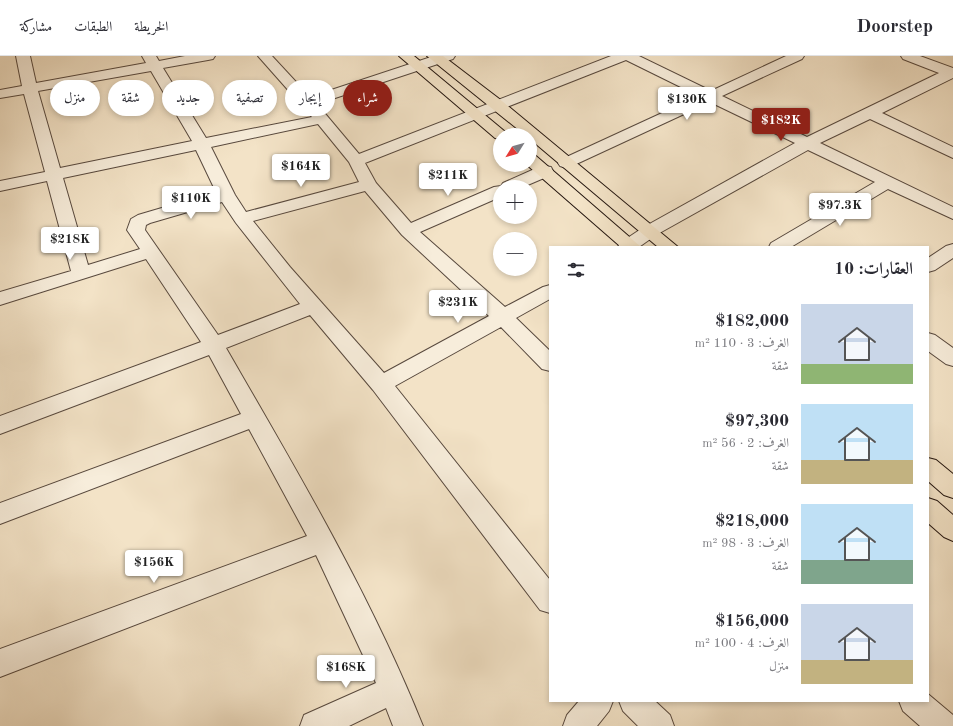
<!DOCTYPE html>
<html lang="ar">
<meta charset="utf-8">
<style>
:root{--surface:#fff;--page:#f7f7f7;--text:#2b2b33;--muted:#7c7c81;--line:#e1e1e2;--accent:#8f2418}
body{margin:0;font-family:"Old Standard TT",Amiri,serif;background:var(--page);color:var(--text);direction:rtl;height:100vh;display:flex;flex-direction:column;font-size:15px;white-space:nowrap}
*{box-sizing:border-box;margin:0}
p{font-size:13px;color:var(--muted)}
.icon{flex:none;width:22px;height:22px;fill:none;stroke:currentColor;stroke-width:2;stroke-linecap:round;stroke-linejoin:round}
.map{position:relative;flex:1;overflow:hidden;direction:ltr}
.panel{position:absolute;left:549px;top:190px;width:380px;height:456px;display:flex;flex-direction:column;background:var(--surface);border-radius:0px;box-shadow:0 2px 6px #0003;direction:rtl}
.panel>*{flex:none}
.hud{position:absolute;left:12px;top:24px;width:380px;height:36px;direction:rtl;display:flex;gap:8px}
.needle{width:26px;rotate:233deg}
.tools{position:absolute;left:493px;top:72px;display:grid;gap:8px}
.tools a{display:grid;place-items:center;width:44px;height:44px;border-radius:50%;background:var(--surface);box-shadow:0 2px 6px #0003;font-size:20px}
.price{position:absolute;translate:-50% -34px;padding:0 9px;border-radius:4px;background:#fff;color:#222;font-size:13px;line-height:26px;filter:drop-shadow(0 1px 2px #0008)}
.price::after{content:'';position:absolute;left:50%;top:24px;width:12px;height:9px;margin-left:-6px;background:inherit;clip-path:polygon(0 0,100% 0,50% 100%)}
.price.current{background:var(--accent);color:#fff}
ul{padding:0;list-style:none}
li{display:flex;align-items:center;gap:12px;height:100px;padding:0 16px}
li span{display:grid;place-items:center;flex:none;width:112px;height:80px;border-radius:0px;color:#555}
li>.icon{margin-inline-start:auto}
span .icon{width:48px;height:48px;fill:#fffc;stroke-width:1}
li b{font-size:17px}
h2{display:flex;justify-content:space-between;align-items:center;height:48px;padding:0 16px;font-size:17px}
.pill{padding:0 14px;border-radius:18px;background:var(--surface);box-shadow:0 2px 6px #0003;font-size:14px;line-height:36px}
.pill.current{background:var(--accent);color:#fff}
header{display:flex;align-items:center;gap:24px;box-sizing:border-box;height:56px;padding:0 20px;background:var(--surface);border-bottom:1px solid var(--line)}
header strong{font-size:19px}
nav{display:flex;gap:22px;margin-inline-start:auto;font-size:14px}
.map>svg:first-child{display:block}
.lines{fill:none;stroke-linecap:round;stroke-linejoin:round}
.minor-casing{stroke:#58493e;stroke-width:2}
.major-casing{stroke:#241610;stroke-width:2}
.minor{fill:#f7eddb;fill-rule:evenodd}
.major{fill:#f3e3c7;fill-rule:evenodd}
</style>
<header>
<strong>Doorstep</strong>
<nav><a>الخريطة</a><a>الطبقات</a><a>مشاركة</a></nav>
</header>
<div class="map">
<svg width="953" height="670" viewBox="0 0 953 670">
<rect width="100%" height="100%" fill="#f3e3c7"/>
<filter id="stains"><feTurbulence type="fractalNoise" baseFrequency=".005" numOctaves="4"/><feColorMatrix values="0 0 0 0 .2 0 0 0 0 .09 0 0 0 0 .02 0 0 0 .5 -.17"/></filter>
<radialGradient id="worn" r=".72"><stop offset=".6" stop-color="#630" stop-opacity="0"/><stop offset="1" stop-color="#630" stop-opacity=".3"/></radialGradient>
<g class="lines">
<defs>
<path id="minor" d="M16,0H30L36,27L146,7L142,0H156L159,5L185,0H215L213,3L208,4L163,12L206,82L312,61L258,0H272L310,41L434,0H455L453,3L317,48L359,98L611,0H639L711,35L786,0H804L802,3L722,40L807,81L939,17L903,3L901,0H920L953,12V22L882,57L953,91V102L870,63L820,87L953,151V163L888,133L791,191H769L771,187L875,126L808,94L656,179L639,191H618L620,187L644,171L795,87L710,46L572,110L566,112L560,110L558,107L560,104L699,40L626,4L365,107L376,127L411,167L494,131L501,130L503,127L539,111L545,110L551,111L553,115L551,119L523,131H500V141L420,176L505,251L543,231L550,229V243L516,262L550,295V315L542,313L501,271L395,330L550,524V557L540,554L373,334L310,259L226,292C297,415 370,538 423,670H393L386,652L349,670H300L304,659L376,627L316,499L0,621V593L307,480L249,373L0,468V447L241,358L209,299L0,378V360L201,286L146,203L0,249V236L71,215L47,125L0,135V125L45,116L24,38L0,42V34L22,30ZM151,15L192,85L60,112L38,35ZM318,68L349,106L359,126L246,156L235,139L211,91ZM196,94L216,136L138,159L131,163L127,174L140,193L88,209L63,122ZM365,135L402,179L489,260L384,317L290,211L253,165ZM222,146L236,167L300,248L218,279L145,174L146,169L150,167Z
M953,188V202L935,214L928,216V202L946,190Z
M928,277L935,279L953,292V310L946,308L928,295Z
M928,638L953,659V670H920L903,655L899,645H928Z
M579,645H613L609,655L597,670H563L567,659Z
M619,645H655L670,659L674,670H638L623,655Z"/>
<path id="major" d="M399,0H414L509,79H500V83L495,82Z
M427,0H443L502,45L678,191H658L530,83V79H525Z
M530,98L536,100L641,191H621L527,109H530Z
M928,402L936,404L953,418V442L944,439L928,425Z
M928,442L937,445L953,459V485L944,481L928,467Z"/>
</defs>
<use href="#minor" class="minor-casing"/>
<use href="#major" class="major-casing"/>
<use href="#minor" class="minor"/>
<use href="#major" class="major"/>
</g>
<rect width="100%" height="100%" filter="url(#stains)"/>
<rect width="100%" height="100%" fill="url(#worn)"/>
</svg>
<div class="tools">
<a><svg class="needle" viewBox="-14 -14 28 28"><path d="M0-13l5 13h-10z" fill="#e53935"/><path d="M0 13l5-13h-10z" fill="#7c7c81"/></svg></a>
<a>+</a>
<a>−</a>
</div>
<b class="price" style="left:687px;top:65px">$130K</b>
<b class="price current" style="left:781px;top:86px">$182K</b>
<b class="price" style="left:301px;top:132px">$164K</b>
<b class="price" style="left:448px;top:141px">$211K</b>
<b class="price" style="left:191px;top:164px">$110K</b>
<b class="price" style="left:840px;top:171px">$97.3K</b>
<b class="price" style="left:70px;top:205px">$218K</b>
<b class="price" style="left:458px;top:268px">$231K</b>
<b class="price" style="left:154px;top:528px">$156K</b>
<b class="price" style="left:346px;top:633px">$168K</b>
<div class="hud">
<a class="pill current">شراء</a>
<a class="pill">إيجار</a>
<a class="pill">تصفية</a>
<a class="pill">جديد</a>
<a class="pill">شقة</a>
<a class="pill">منزل</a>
</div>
<section class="panel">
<h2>العقارات: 10<svg class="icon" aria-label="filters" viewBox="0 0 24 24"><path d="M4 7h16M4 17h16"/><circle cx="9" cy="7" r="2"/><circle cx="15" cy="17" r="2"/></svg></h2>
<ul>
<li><span style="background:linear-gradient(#c9d6e8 75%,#8fb573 0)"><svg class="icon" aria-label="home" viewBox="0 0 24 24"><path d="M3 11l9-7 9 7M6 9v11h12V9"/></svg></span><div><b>$182,000</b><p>الغرف: 3 · 110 m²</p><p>شقة</p></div></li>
<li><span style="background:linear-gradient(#bfe0f5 70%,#c2b280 0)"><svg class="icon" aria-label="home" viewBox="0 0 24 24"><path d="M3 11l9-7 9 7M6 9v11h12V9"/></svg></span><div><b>$97,300</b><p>الغرف: 2 · 56 m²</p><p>شقة</p></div></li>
<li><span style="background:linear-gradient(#bfe0f5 70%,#7fa58c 0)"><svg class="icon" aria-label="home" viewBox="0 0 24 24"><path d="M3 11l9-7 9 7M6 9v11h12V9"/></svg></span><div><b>$218,000</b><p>الغرف: 3 · 98 m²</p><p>شقة</p></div></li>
<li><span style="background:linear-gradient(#c9d6e8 70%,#c2b280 0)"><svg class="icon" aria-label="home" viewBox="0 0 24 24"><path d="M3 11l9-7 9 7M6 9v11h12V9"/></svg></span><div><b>$156,000</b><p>الغرف: 4 · 100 m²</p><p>منزل</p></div></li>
</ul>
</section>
</div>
